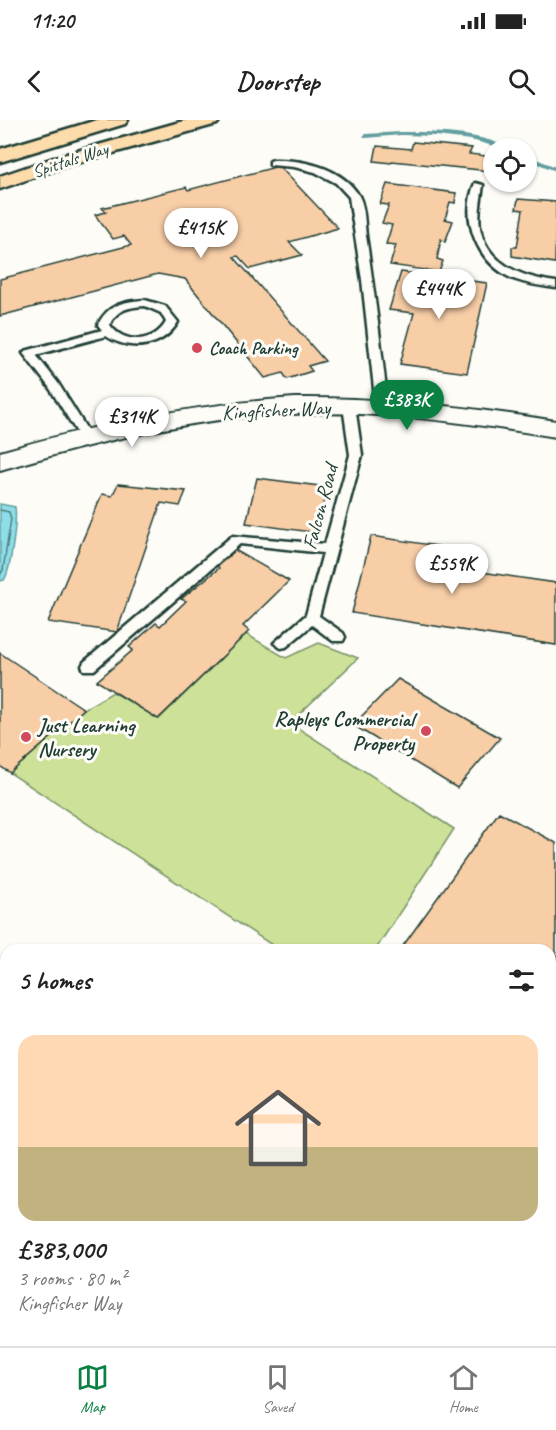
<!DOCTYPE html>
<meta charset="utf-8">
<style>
:root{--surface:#fff;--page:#f2f2f2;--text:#222;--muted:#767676;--line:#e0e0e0;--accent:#0b8043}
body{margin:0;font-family:Caveat,sans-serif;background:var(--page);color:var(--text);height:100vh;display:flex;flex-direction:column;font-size:22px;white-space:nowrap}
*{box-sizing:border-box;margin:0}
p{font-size:20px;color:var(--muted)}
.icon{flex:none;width:33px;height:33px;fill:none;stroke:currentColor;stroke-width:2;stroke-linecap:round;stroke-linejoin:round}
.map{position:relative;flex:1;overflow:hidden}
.panel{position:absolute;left:0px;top:824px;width:556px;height:404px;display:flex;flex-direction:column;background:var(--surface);border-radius:18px 18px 0 0;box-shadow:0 2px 4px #0004}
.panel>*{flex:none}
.fabs{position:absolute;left:483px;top:18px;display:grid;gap:12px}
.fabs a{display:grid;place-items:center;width:54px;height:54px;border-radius:50%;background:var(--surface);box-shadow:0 2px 4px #0004;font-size:30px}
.price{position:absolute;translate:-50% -51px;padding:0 14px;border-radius:21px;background:#fff;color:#222;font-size:20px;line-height:39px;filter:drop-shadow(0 2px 3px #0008)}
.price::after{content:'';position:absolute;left:50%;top:36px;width:18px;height:14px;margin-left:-9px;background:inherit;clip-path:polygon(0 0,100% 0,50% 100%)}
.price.active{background:var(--accent);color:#fff}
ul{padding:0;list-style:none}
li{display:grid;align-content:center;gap:12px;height:318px;padding:0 18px}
li span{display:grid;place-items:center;height:186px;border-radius:18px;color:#555}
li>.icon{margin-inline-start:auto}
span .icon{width:108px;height:108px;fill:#fffc;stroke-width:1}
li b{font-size:26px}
h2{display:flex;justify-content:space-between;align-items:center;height:72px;padding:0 18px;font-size:26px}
.status{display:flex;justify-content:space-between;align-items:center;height:42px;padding:0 30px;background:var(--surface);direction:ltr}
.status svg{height:16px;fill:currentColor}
header{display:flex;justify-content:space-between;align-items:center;height:78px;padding:0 18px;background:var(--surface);font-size:27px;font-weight:800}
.dock{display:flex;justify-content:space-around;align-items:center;height:84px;border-top:2px solid var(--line);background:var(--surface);font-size:16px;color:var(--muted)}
.dock a{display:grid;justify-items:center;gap:3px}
.dock .active{color:var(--accent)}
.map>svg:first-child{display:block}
.green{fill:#cde298;stroke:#769066;stroke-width:1.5}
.water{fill:#8edee8;stroke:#629ea0;stroke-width:1.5}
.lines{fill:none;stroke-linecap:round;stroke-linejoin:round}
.shore{stroke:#4b7d7c;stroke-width:1.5}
.stream{fill:#629ea0;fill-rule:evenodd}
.building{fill:#f8cea7;stroke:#1f3d34;stroke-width:1.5}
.service-casing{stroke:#1f3d34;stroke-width:5}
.minor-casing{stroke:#1f3d34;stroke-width:4}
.trunk-casing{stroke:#1f3d34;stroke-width:5}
.service{fill:#fdfcf7;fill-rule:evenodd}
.minor{fill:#fdfcf7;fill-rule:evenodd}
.trunk{fill:#fddcac;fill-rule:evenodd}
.poi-dot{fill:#d1495b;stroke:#fdfcf7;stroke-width:2}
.labels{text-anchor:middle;stroke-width:6;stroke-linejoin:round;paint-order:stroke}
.far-street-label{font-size:18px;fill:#1f3d34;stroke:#fdfcf7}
.far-poi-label{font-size:18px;font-weight:bold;fill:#1f3d34;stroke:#fdfcf7;text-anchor:start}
.street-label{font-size:21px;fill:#1f3d34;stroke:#fdfcf7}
.poi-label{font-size:21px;font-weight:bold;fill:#1f3d34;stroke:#fdfcf7;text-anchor:end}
</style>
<div class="status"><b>11:20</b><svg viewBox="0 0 49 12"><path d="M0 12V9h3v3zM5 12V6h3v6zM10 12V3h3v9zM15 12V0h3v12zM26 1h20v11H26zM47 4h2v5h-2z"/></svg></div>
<header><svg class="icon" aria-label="back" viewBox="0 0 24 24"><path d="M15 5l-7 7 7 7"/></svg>Doorstep<svg class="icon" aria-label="search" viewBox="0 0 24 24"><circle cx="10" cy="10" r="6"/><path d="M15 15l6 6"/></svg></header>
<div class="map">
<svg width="556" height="1226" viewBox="0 0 556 1226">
<rect width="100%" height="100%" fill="#fdfcf7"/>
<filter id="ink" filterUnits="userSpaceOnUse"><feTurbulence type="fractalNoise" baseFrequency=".0167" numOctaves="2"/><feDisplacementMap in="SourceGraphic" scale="12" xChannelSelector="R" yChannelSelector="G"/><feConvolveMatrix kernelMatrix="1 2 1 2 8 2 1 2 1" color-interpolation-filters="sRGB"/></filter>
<g filter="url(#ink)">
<path class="green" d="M246,514L286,538L319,523L358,538L290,603L454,709L376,829H278L10,653L84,589L113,572L159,599Z"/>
<path class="water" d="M0,384L15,387C17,400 11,450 4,460L0,461Z"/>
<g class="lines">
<path class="shore" d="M0,390L9,392L11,399L3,450L0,455"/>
<path class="stream" d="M401,12C433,12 480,12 508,28H501L471,20L436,16L401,15L366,18L363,16L366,14Z
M526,35L556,47V51L526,39Z"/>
</g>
<path class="building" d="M413,22L472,28L469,34L494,37V53H489L490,51L392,41L391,43L374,41L377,26L411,29Z
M279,46L338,108L289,122L302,135L250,149L238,136L234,137L325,241L308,246L312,251L287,259L283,253L265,258L185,159L158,154L0,196V159L131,125L124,116L113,119L95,95L106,92L102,88L186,67L188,70Z
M387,64L456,73L455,83L450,82L445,99L453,101L445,122L441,119L437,139L443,141L439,152L390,145L396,125L386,124L392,105L382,103L389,85L380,84Z
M518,79L556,82L555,143L512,136V127H517L523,90L516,89Z
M401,152L487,163L467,253L400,244L414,193L389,190Z
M257,358L327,367L318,413L246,403Z
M118,364L186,371L180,386L161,383L117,512L48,502L102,374L112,376Z
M371,416L438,426L434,445L556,463V525L352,493Z
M233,429L289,461L243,506L249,511L246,514L158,599L97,561L133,530L129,527L156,503L160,506L186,481L181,479L219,448L216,444Z
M0,533L84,589L10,653L0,646Z
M398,559L500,618L457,668L353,605Z
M499,692L556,723V971L550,968V830H400Z
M0,870L6,874V882L0,888Z
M6,909V944L0,939V915Z
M55,1221H81L77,1226H60Z
M285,1221H348L352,1224L351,1226H281Z"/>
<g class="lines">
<defs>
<path id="service" d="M273,40C303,39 343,48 359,76C366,89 364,107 367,122C375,177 382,232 388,287L386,290H378L376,287L362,160L349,77L336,63L315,52L294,47L270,45V41Z
M475,63L483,65C481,80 477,97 481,112C490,146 526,158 556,162V168C541,166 525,164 511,158C476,141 460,98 475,63Z
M145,180L165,186L178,202C163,228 130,232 106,216L36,235L58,263L91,316L89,319H81L49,267L23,233L25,231L102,210L98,205C107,185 124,181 145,180ZM145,186L161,193L166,202C155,223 124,225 110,205C116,189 129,187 145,186Z
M349,282L355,286L362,335L319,496L343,513L345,517L343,521H333L312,505L286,527L281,528L274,523L306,495L323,433L240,424L94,550H84L82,546L84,542L232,416L325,424L350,335L343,286Z"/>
<path id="minor" d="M295,278C383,277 469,287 556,301V317C458,301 357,287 258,296C169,303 85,326 0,350V332C97,304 194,284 295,278Z
M6,1115V1161L0,1163V1118Z"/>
<path id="trunk" d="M97,0H128L125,4L0,42V29Z
M187,0H220L217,4L70,45L0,69V56L56,37Z"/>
</defs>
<use href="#service" class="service-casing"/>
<use href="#minor" class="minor-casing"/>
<use href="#trunk" class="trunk-casing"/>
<use href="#service" class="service"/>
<use href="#minor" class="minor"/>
<use href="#trunk" class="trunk"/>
</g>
</g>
<g class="poi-dot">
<circle cx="197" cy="228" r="6"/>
<circle cx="426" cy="611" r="6"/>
<circle cx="26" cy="617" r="6"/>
</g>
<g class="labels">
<g class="far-street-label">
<text transform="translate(70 40) rotate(-18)" y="6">Spittals Way</text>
</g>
<g class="far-poi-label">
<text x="209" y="234">Coach Parking</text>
</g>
<g class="street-label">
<text transform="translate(276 290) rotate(-3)" y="7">Kingfisher Way</text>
<text transform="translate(320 387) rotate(-75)" y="7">Falcon Road</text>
</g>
<g class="poi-label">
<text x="414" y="606">Rapleys Commercial<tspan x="414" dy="24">Property</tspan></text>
<text x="38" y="612" text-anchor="start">Just Learning<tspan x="38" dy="24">Nursery</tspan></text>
</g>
</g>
</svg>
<div class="fabs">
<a><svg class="icon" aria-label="locate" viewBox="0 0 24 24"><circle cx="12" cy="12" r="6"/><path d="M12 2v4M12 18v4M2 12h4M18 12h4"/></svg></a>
</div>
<b class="price" style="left:201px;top:139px">£415K</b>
<b class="price" style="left:439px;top:200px">£444K</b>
<b class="price active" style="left:407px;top:311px">£383K</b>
<b class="price" style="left:132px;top:328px">£314K</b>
<b class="price" style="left:452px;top:475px">£559K</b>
<section class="panel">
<h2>5 homes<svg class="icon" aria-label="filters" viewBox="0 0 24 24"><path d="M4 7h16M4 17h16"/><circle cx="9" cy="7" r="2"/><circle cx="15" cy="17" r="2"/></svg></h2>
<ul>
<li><span style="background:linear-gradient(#ffd9b3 60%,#c2b280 0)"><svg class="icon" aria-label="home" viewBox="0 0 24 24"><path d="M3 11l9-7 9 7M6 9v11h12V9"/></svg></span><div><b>£383,000</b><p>3 rooms · 80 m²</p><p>Kingfisher Way</p></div></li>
</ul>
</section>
</div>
<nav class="dock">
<a class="active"><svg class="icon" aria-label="map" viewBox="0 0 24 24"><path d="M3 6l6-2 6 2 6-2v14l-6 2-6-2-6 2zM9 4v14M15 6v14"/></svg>Map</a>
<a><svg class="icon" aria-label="saved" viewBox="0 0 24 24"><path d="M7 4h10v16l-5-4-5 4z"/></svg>Saved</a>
<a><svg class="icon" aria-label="home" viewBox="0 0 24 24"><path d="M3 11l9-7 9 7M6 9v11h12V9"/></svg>Home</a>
</nav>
